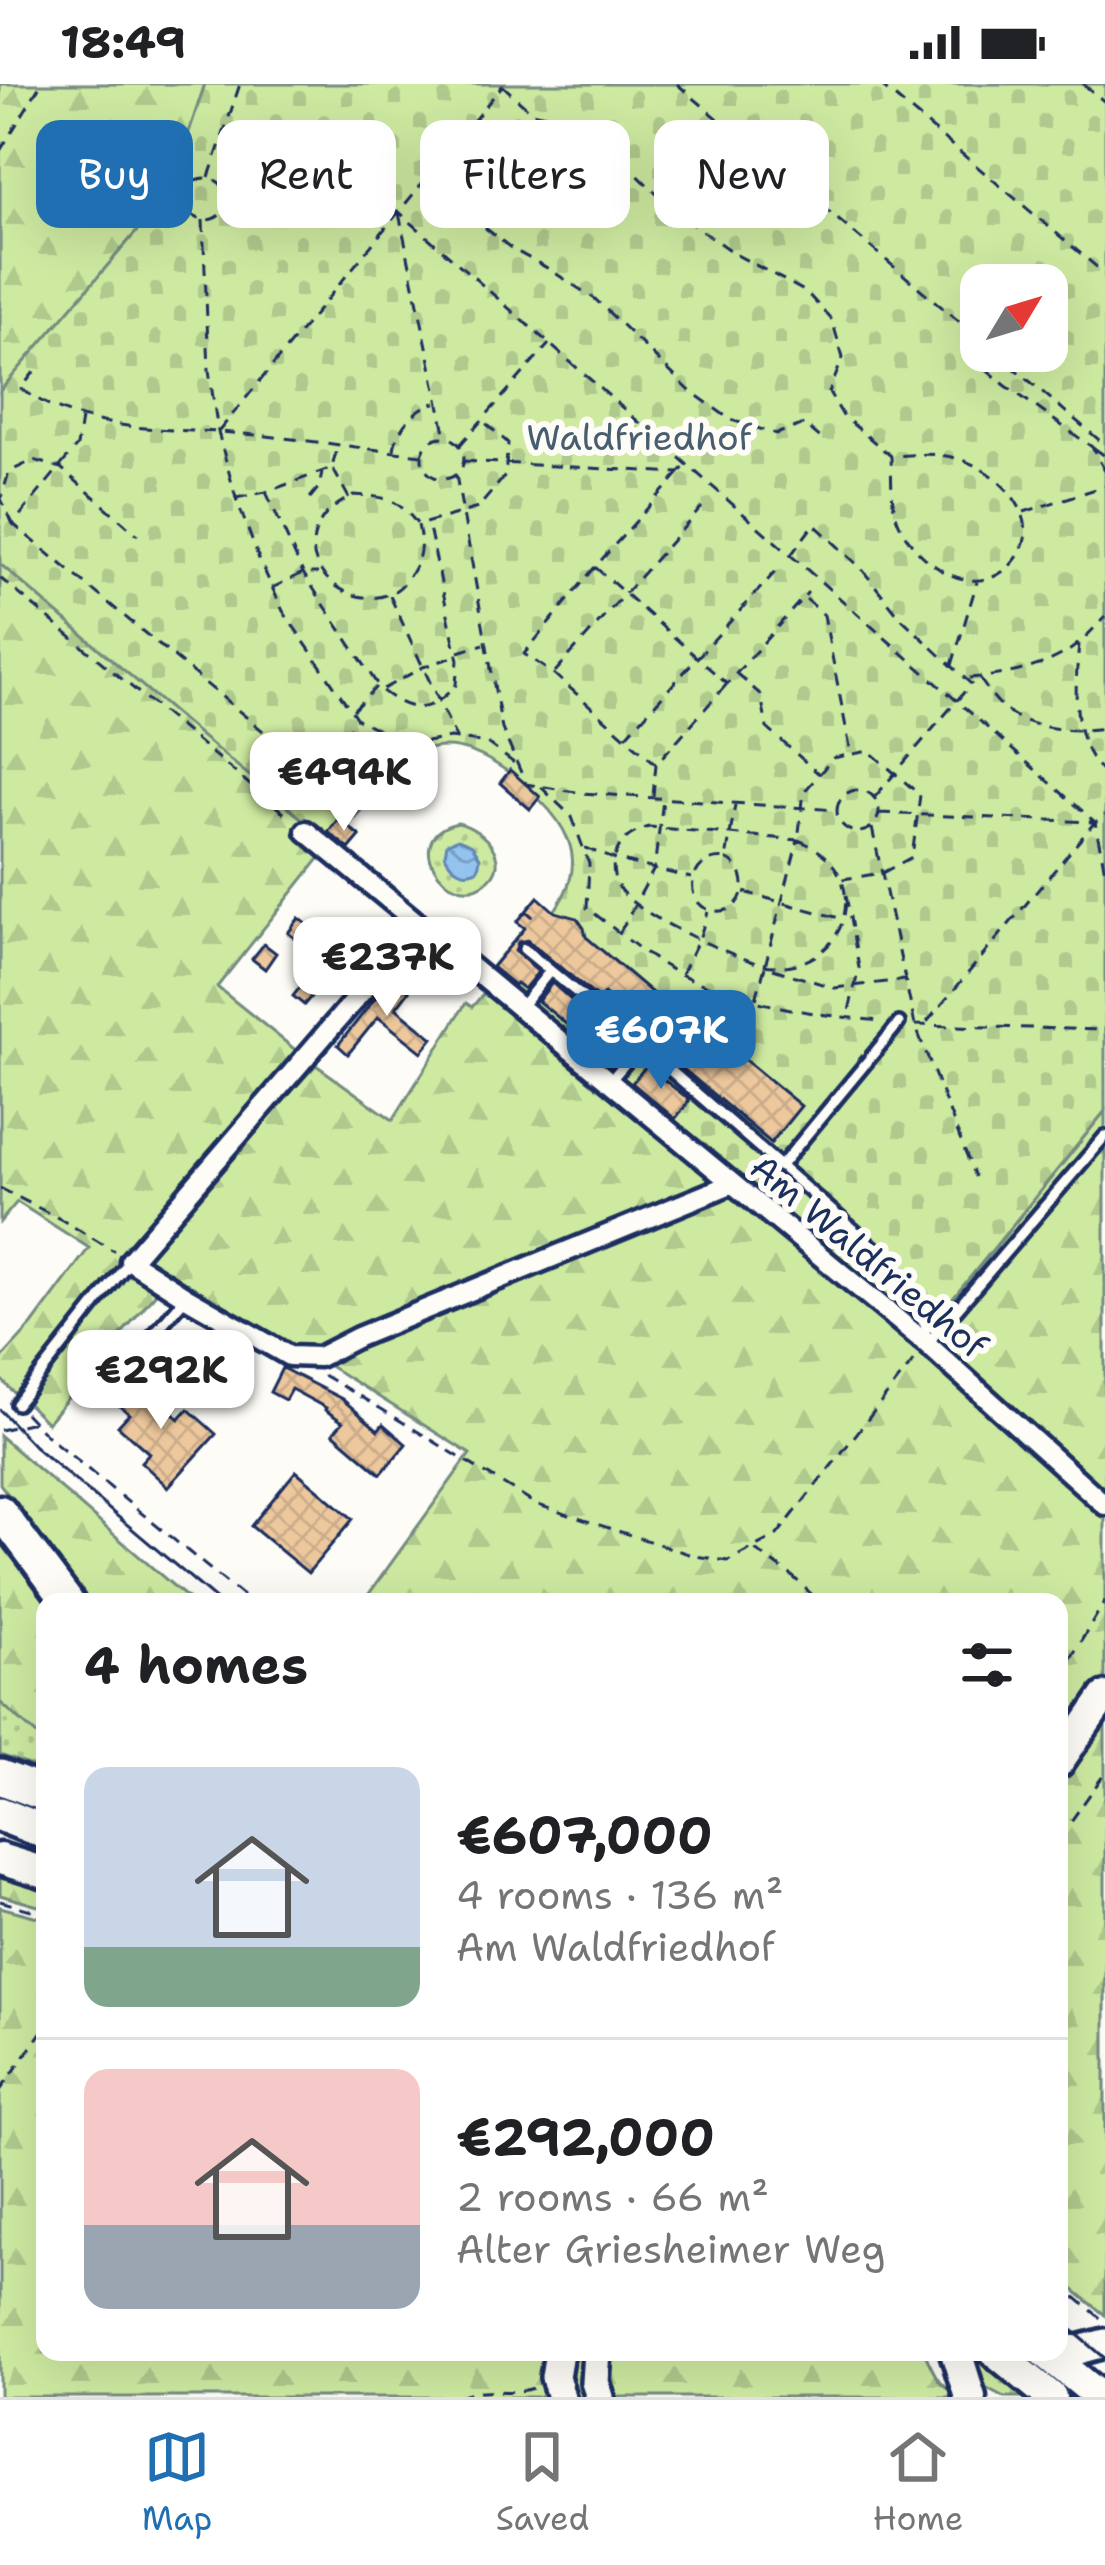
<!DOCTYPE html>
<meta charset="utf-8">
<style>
:root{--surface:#fff;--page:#f6f6f6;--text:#202124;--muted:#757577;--line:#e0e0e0;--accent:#1f6fb2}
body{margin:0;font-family:"Shantell Sans",sans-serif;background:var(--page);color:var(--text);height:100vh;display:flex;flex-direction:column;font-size:45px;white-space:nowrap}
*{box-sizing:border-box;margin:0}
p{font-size:39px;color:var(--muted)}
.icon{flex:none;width:66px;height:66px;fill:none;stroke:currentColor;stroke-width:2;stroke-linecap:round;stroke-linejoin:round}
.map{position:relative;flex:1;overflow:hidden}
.side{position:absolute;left:36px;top:1509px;width:1032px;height:768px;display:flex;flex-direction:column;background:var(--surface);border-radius:24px;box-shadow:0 12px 48px #0002}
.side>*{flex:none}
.hud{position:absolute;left:36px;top:36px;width:1035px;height:108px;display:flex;gap:24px}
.needle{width:78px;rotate:52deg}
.fabs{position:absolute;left:960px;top:180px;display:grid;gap:24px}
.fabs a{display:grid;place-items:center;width:108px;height:108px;border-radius:24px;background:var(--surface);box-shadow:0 12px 48px #0002;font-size:60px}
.price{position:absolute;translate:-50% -102px;padding:0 27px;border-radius:24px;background:#fff;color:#222;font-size:39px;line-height:78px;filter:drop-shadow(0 3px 6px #0008)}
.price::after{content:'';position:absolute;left:50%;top:72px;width:36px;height:27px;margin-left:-18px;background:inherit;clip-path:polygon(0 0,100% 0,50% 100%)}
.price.active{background:var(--accent);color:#fff}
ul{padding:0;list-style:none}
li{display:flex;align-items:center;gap:36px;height:300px;padding:0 48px}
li+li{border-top:3px solid var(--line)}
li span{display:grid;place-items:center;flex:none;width:336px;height:240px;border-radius:24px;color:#555}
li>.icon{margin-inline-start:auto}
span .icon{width:144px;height:144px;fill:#fffc;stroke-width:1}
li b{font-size:51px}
h2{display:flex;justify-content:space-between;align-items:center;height:144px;padding:0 48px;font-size:51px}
.chip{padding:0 42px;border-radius:24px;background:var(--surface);box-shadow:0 12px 48px #0002;font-size:42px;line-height:108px}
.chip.active{background:var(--accent);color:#fff}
.status{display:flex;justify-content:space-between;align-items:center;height:84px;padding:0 60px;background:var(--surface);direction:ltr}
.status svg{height:33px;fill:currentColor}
.tab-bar{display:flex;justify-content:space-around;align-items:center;height:168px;border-top:3px solid var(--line);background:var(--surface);font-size:33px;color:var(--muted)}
.tab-bar a{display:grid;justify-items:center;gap:6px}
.tab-bar .active{color:var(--accent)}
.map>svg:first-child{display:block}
.grass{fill:url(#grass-dots);stroke:#748c80;stroke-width:3}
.forest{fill:url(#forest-firs);stroke:#748c80;stroke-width:3}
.cemetery{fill:url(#cemetery-stones);stroke:#748c80;stroke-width:3;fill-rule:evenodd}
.water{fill:url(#water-waves);stroke:#6488b5;stroke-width:3}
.building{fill:url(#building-cross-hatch);stroke:#1b2f5e;stroke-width:3}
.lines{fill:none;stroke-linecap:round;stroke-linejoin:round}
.lane-casing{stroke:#1b2f5e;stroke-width:18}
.street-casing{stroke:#1b2f5e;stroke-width:27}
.secondary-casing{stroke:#1b2f5e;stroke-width:36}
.primary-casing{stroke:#1b2f5e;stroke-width:39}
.highway-casing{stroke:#1b2f5e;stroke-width:42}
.path{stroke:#1b2f5e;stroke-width:3;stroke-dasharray:12 9;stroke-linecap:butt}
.lane{stroke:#fdfcf7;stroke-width:9}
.street{stroke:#fdfcf7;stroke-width:18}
.secondary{stroke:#fdfcf7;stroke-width:27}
.primary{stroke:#fdfcf7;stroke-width:30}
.highway{stroke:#fdfcf7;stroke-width:33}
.tram{stroke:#1b2f5e;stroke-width:3}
.labels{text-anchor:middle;stroke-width:12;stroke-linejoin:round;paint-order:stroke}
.park-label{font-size:36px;fill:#485e6f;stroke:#fdfcf7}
.street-label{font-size:36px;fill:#1b2f5e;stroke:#fdfcf7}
</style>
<div class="status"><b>18:49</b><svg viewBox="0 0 49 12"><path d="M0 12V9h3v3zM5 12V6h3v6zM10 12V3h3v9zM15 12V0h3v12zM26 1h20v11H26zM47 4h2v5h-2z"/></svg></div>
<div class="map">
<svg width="1105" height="2313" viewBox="0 0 1105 2313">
<defs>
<pattern id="grass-dots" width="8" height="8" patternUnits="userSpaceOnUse" patternTransform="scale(3)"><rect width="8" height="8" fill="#ceeaa1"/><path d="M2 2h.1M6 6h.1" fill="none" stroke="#b0c98d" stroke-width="1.8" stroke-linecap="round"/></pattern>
<pattern id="forest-firs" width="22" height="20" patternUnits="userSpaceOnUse" patternTransform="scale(3)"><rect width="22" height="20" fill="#ceeaa1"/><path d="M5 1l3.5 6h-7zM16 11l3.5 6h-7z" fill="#b0c98d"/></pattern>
<pattern id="cemetery-stones" width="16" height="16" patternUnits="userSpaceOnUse" patternTransform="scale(3)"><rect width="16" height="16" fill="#ceeaa1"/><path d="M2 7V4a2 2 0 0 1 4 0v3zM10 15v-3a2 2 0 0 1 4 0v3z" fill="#b0c98d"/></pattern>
<pattern id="water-waves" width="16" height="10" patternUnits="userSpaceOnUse" patternTransform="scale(3)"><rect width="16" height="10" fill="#94c3ef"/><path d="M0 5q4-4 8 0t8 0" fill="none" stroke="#789fc5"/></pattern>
<pattern id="building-cross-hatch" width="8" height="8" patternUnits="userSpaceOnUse" patternTransform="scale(3)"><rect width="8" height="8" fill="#edc89d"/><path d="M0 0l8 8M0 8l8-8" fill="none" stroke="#cbac8a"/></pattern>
</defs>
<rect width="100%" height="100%" fill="#fdfcf7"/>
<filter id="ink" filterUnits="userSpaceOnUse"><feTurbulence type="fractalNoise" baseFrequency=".00833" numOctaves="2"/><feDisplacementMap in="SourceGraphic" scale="24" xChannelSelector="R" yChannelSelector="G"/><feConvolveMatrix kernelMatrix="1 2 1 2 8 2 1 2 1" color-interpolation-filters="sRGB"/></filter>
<g filter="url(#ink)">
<path class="grass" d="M458,739C483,745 515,777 485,799C447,827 397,751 458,739Z
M0,1618L45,1658V1687L0,1671Z
M970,2268L1023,2313H1004L976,2298Z"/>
<path class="forest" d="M0,0H205L168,111L0,307Z
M0,479L327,756L322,771L217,903L303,972L121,1184L17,1312L0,1294V1276L32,1241L89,1164L17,1118L0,1138Z
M489,903L916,1262L1105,1027V2231L1059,2194V1518H363L470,1370L331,1283L165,1198L47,1339L24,1316L133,1177L316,981L393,1036L466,919L472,923Z
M0,1352L192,1518H90L0,1400Z
M0,1450L50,1518H45V1658L0,1618Z
M0,1791L45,1804V1824L0,1811Z
M0,1823L45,1835V2268H924C933,2285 937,2304 958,2308L957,2313H0Z"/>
<path class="cemetery" d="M205,0H1105V1027L933,1239L917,1242L486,890L503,869L514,877C561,821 605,780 539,715L540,713C502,680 446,637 398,683C380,701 364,723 348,742L360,752L345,770L202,653L0,480V307L168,111ZM981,201H1047V267H981Z"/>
<path class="water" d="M458,755L472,761L480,774L478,785C463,794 451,784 445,771L447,759Z"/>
<path class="building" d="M349,655L364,667L380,669L393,685L423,664L428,671L399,698L404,701L383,726L380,723L378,726L351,709L344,700L343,692L328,680Z
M510,686L540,713L530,725L500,699Z
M338,735L360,752L349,765L328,748Z
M538,813L555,828L577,834L584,844L586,853L665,920L644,944L604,910L599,915L527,856L518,858L515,867L538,888L524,905L516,899L514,901L492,883L525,844L517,838Z
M299,834L328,857L335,848L353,862L304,921L293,912L322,876L288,849Z
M264,860L276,869L265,885L252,875Z
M392,893L409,907L396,924L433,954L422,968L378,933L348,970L338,961Z
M552,899L612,953L598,971L580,956L582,953L538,917Z
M711,948L801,1022L771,1059L682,984Z
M646,982L690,1016L675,1035L632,999Z
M282,1284L342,1315L378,1346L383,1340L406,1360L381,1390L333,1349L343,1338L325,1326L326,1324L291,1305L285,1316L270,1308Z
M130,1292L179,1335L188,1325L216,1350L168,1403L141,1378L149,1369L118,1342L129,1330L111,1314Z
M296,1387L353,1435L308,1489L251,1442Z"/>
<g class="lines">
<defs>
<path id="lane" d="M524,865L641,961L892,1179L925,1240L926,1255
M520,924L550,887
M609,998L641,961
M780,1083L899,939
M927,1260L1105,1052
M112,1298L186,1213
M17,1320L129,1178"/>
<path id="street" d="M306,747L927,1260L1105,1421
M419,841L130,1177L186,1213L289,1272L319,1273L358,1253L731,1100"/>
<path id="secondary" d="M1059,1679L1105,1612
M1059,2264L1079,2266L1105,2259
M559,2268L555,2293L561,2313
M597,2268L595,2298L600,2313"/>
<path id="primary" d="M0,1427L68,1518
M0,1775L45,1789
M956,2268L970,2313
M996,2268L1051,2313
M1045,2268L1100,2313"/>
<path id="highway" d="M0,1693L45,1710
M0,1730L45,1748"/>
</defs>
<use href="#lane" class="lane-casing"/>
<use href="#street" class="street-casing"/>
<use href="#secondary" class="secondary-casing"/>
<use href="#primary" class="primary-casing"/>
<use href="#highway" class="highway-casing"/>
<path class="path" d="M677,0L981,256
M879,0L1105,190
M1083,0L1105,18
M502,1L532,28L569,36L600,54L664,117L702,147L735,170L806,208L832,236L843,274L829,308L843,332L891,372C914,371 934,368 956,374C995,384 1049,434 1015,476C977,523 915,479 898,437C890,417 892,393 891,372
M0,67L41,0
M435,82L465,106L470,132L512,165L549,185L595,215L689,306L731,336L776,350L804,340L823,356
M209,93L240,0
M185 115a21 21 0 1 1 42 0a21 21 0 1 1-42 0Z
M226,118L398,127L1095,738L1105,787
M399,129L446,353
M203,136L209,286L218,348L236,414L259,475L283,527L357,635L409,661L450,654L487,659L518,682
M980,256L968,269L1005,301L1092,363L1105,387
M994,267L1105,361
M34,288L21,305C79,345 150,345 218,348C286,352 354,364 422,371
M81,335L77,362L13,440L315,690L356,636
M219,347L502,2
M422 374a21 21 0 1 1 42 0a21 21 0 1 1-42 0Z
M460,361L549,260
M1094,364L1105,372
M394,366C396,346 416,322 436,319
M464,377L679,389L686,381
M333,385L349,414
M679,389L595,483L524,570L554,590L656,680L727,600
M456,391L502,645L526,700L582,709L837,726
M266,408L303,489L381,606C412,630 429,630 456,601L458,576L428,439
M236,414L266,408L332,384L337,363
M310,414L319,403L322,389
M1024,428L1105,402
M13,440L1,415L9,388L34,376L61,384L138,451
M418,441C423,463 421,475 408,494C374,544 283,489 323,434C330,424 344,417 353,411C387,413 396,413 418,441L478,424L505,392L508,359L482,336
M791,471L814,440L861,484L901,534L971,600L874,714
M595,483L727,600L808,508
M0,494L290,734
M272,504L303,489H318
M390,512L456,654
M806,515L824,531L851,669
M1079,560C1075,603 1070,658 1105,690
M459,568L484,560
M952,581L977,498
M555,588L702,423
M737,590L761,611L767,644L819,690
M969,594C1003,592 1040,585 1070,566C1083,557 1094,544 1105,533
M980,595C991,611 1002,627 1020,635C1043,646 1081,648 1105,644
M383,605L423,583L456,572
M353,626L376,603
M626,652L777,486
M316,691L360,729
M541,703L572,733L589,780L587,824C610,841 632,860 655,876C718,916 808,931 882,937
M837 727a21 21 0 1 1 42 0a21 21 0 1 1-42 0Z
M388,710L392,714
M653,712L656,680
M879,729L1093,738
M872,744L915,941L975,1093
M585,764L614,775L691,794
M726,775C753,787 747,830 715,827C680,823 688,769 726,775L735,721
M744,808L843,835
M846,811L859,884L848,931
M526,827L533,833
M620,848L654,785L663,716
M765,882L798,756L649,743C633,748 619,756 615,773C611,785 614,800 623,809C644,834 726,869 759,880C846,899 882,787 798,756L804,708L833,674L869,667L920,711L912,773L882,789L843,795
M773,885L835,904L904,896
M681,890L699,855L708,828
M756,915L765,883
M927,938L1095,738L1100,737L1105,731
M915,941L1105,946
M0,1104L62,1136L114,1167
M323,1291L383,1326L535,1420L695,1472L728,1477L777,1451L915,1275
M25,1329L46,1351L250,1518
M0,1346L33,1338
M755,1466L791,1491L820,1518
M1059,1594L1105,1517
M1059,1754L1105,1689
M0,1817L45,1830
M0,2007L45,1943
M1059,2199L1104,2237
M459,2313C484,2300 507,2313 533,2304"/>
<use href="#lane" class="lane"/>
<use href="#street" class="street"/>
<use href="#secondary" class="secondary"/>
<use href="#primary" class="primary"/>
<use href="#highway" class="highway"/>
<path class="tram" d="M0,1326L34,1362L219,1518
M1059,2235L1105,2274"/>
</g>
</g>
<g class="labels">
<g class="park-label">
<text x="639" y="366">Waldfriedhof</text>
</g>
<g class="street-label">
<text transform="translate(869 1172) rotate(40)" y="13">Am Waldfriedhof</text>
</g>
</g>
</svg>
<div class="fabs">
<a><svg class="needle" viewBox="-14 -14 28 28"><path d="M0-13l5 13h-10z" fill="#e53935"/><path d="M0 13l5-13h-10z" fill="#757577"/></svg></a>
</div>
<b class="price" style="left:344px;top:750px">€494K</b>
<b class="price" style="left:387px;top:935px">€237K</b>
<b class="price active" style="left:661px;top:1008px">€607K</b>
<b class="price" style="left:161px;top:1348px">€292K</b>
<div class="hud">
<a class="chip active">Buy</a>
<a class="chip">Rent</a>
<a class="chip">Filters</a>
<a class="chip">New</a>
</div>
<section class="side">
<h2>4 homes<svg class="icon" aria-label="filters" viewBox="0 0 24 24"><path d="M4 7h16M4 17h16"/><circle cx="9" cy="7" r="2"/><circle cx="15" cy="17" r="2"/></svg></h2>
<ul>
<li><span style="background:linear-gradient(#c9d6e8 75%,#7fa58c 0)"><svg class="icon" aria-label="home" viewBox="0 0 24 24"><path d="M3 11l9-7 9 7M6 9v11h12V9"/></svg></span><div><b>€607,000</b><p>4 rooms · 136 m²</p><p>Am Waldfriedhof</p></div></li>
<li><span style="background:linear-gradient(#f6c9c9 65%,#9aa5b1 0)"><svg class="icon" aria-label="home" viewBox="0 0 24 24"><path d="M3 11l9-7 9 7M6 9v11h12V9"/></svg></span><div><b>€292,000</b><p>2 rooms · 66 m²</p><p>Alter Griesheimer Weg</p></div></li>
</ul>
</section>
</div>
<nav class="tab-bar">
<a class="active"><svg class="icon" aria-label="map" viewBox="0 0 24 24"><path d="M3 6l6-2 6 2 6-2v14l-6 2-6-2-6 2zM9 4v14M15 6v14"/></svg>Map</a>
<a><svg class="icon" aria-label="saved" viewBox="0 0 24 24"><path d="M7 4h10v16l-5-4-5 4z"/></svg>Saved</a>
<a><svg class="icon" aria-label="home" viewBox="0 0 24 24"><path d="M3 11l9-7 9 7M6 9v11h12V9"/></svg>Home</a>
</nav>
